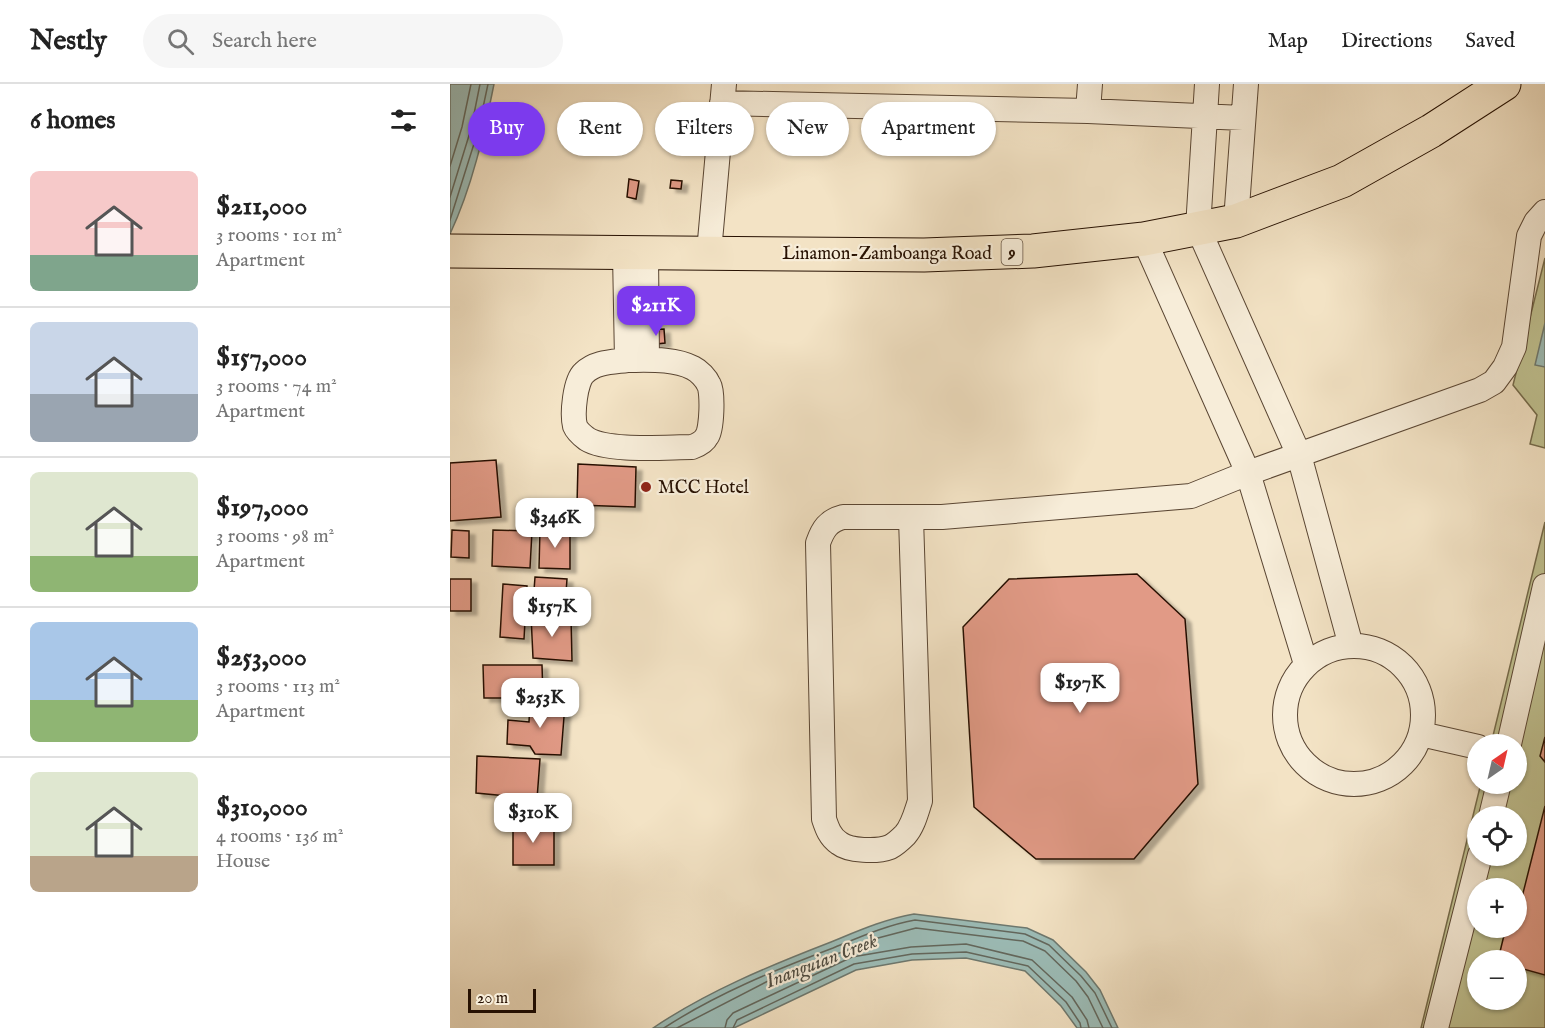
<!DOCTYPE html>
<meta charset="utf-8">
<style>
:root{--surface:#fff;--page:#f6f6f6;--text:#222;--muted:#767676;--line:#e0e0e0;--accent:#7c3aed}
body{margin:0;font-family:"IM FELL English",serif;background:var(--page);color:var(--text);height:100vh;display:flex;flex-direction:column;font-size:22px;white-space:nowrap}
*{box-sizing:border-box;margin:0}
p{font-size:20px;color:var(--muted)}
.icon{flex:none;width:33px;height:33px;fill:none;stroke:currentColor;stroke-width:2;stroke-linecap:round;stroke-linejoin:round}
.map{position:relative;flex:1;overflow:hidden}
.details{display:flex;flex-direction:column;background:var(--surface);width:450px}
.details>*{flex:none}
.hud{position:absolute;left:18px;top:18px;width:570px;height:54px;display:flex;gap:12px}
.needle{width:39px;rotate:34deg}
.buttons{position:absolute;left:1017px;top:650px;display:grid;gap:12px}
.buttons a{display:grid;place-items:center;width:60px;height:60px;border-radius:50%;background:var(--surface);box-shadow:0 2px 4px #0004;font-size:30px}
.scale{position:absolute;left:18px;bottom:15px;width:68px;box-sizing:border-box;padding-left:6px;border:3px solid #271102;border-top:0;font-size:16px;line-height:21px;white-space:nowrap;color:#271102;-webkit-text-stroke:4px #f7edd9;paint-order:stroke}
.price{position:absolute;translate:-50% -51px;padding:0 14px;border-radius:12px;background:#fff;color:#222;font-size:20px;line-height:39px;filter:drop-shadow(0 2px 3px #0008)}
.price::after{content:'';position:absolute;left:50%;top:36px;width:18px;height:14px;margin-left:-9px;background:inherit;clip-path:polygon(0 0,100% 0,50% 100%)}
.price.current{background:var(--accent);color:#fff}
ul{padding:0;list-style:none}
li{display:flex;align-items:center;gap:18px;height:150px;padding:0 30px}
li+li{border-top:2px solid var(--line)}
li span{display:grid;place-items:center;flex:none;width:168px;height:120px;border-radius:9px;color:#555}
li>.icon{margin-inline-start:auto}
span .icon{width:72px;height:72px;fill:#fffc;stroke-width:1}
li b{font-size:26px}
h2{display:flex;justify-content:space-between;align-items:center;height:72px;padding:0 30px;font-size:26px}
.tag{padding:0 21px;border-radius:27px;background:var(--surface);box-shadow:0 2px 4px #0004;font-size:21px;line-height:54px}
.tag.current{background:var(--accent);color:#fff}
header{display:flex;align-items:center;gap:36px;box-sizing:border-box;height:84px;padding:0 30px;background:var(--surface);border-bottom:2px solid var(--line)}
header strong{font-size:28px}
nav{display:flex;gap:33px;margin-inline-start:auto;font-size:21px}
.search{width:420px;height:54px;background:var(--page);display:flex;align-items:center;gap:15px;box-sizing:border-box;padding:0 21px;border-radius:33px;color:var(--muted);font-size:22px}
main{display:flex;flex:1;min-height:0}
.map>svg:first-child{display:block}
.green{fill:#c0c291;stroke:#746a4a;stroke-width:1.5;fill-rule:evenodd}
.water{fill:#9cbdb8;stroke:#6d786f;stroke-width:1.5}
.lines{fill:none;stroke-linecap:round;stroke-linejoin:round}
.shore{stroke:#62675d;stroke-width:1.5}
.building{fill:#e19a86;stroke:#271102;stroke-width:1.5;filter:url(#shadow)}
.minor-casing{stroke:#5a4633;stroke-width:26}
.highway-casing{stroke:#271102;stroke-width:35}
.minor{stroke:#f7edd9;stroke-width:24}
.highway{stroke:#f3e3c5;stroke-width:33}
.poi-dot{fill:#8f2418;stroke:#f7edd9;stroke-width:2}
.labels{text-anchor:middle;stroke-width:4.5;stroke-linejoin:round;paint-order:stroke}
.shield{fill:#f7edd9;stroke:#655342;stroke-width:1.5}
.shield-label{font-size:16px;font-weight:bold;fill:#271102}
.street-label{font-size:18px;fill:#271102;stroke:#f7edd9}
.poi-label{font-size:18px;fill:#271102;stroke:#f7edd9;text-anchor:start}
.water-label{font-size:20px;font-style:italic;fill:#504d42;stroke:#f7edd9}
</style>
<header>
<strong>Nestly</strong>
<div class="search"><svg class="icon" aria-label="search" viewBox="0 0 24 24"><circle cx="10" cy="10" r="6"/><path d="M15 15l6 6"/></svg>Search here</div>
<nav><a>Map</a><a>Directions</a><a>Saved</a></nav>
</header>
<main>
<section class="details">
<h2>6 homes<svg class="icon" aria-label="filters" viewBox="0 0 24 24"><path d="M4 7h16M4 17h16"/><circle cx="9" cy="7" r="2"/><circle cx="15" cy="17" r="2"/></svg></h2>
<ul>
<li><span style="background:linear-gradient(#f6c9c9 70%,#7fa58c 0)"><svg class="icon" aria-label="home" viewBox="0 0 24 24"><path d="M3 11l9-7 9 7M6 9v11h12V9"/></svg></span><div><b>$211,000</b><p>3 rooms · 101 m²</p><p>Apartment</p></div></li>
<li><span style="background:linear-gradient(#c9d6e8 60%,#9aa5b1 0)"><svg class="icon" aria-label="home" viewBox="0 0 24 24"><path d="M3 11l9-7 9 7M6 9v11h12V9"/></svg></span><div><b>$157,000</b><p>3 rooms · 74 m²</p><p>Apartment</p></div></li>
<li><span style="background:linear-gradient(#dfe7d0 70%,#8fb573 0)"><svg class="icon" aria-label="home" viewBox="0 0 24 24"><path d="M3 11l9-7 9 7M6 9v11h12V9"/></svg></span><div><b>$197,000</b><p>3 rooms · 98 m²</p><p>Apartment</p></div></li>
<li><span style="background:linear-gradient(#a9c7e8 65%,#8fb573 0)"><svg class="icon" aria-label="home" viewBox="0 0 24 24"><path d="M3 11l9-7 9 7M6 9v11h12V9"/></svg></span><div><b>$253,000</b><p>3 rooms · 113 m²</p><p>Apartment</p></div></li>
<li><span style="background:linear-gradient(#dfe7d0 70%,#b9a48a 0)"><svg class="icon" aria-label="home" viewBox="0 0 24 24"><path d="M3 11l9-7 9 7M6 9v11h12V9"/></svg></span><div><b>$310,000</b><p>4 rooms · 136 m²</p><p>House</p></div></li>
</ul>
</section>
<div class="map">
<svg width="1095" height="944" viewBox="0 0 1095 944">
<defs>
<filter id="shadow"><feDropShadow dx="6" dy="4" stdDeviation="1.5" flood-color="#0004"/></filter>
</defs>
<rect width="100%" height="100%" fill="#f3e3c5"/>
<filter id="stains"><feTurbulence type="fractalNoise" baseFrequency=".00333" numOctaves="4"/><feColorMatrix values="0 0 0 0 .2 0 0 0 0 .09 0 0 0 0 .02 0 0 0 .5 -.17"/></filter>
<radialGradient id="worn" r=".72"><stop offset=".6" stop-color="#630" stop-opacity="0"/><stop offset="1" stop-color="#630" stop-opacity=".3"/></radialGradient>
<path class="green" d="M1095,174V364L1080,360L1087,331L1063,301Z
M1095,438V944H971L1031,699H1066V660H1041ZM1028,732H1066V771H1028ZM1028,804H1066V843H1028ZM1028,876H1066V915H1028Z"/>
<path class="water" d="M0,0H44C34,50 22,103 0,150Z
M1095,239V283L1085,281Z
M464,830L577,844L603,856L636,888L650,906L668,944H627L611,922L575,887L516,874L462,876L406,886L284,944H203C258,907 319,882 381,858C408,847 435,835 464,830Z"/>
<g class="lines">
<path class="shore" d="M0,82L12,43L21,0
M0,113L21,45L30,0
M0,136L28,47L38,0
M214,944C266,910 325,886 383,864C410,853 437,841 465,836L575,850L599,861L631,892L645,909L662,944
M227,944L318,897L428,854L466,844L573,857L595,867L626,897L638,913L653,944
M275,944L277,936L283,929L402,873L461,863L516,860L582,876L622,913L637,936L639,944
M283,944L287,936L404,880L462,870L516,868L578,882L616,918L630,939L631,944"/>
</g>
<path class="building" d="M228,48L244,50L242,63L226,61Z
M179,95L189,97L186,115L177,113Z
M221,96L232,97L231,105L220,104Z
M214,245L215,259L198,261L197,246Z
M46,376L51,433L0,437V379Z
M128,380L186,383L185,423L127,421Z
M90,445L120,446V485L89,484Z
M2,446L19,447V474L1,473Z
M43,446L82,447L80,484L42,482Z
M687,490L735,535L748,700L684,775H586L524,723L513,543L559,495Z
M85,493L117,495L115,522L83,520Z
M0,495H21V527H0Z
M53,500L77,502L74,555L50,553Z
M81,531L121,533L122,577L83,574Z
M33,581H92L93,614H34Z
M80,618L115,620L111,671L85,670L80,662L57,660L58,636L79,638Z
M1095,653V678L1090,672Z
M27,672L90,675L87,715L26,709Z
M1095,722V891L1066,883V876H1048L1056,843H1066V824L1069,825Z
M63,740H104V781H63Z"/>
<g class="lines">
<defs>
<path id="minor" d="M757,0L748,144L849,371L901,562
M272,19L638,27L793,34
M638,27L640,0
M786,137L796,0
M694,155L798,389L856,580
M259,168L274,0
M175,170L177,276
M196,170L197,276
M177,276C197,276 224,274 243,284C249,287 256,294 259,301C263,308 262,345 257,352C254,358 248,361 242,363C216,363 158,368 137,355C133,352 127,347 125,342C122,330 125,297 134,289C145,278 162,278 177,276Z
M461,434L470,717C466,729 463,742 455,751C451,755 444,761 440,763C427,768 399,767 389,759C380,753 377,744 374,735L368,459C373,445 378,437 393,433H492L741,412L798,389L1030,306L1044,298L1055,283L1064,263L1079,152L1086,138L1095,128
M835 631a69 69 0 1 1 138 0a69 69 0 1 1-138 0Z
M971,650L1028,663
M1059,660L1095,502
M1041,732L1049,699
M986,944L1030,771"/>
<path id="highway" d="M0,167L474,171L583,167L694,155L786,137L892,97L981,47L1054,0"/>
</defs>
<use href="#minor" class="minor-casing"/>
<use href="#highway" class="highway-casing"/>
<use href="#minor" class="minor"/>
<use href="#highway" class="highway"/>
</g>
<circle class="poi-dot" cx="196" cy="403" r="6"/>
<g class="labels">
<rect class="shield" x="551.5" y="155" width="21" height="26" rx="4.5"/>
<g class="shield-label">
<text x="562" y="174">9</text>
</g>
<g class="street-label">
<text x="437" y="175">Linamon-Zamboanga Road</text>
</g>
<g class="poi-label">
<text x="208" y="409">MCC Hotel</text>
</g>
<g class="water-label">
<text transform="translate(371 876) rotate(-21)" y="7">Inanguian Creek</text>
</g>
</g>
<rect width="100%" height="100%" filter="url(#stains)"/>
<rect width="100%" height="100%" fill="url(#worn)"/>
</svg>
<div class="buttons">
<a><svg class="needle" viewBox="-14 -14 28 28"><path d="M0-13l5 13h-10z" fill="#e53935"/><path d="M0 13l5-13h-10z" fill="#767676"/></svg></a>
<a><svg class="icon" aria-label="locate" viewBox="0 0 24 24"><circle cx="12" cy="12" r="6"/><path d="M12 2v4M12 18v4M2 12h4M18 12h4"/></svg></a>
<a>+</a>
<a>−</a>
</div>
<div class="scale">20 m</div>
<b class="price current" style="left:206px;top:253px">$211K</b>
<b class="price" style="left:105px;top:465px">$346K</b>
<b class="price" style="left:102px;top:554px">$157K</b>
<b class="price" style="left:630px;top:630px">$197K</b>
<b class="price" style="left:90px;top:645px">$253K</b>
<b class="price" style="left:83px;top:760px">$310K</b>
<div class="hud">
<a class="tag current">Buy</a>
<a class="tag">Rent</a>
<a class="tag">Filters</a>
<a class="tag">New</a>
<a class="tag">Apartment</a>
</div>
</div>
</main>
